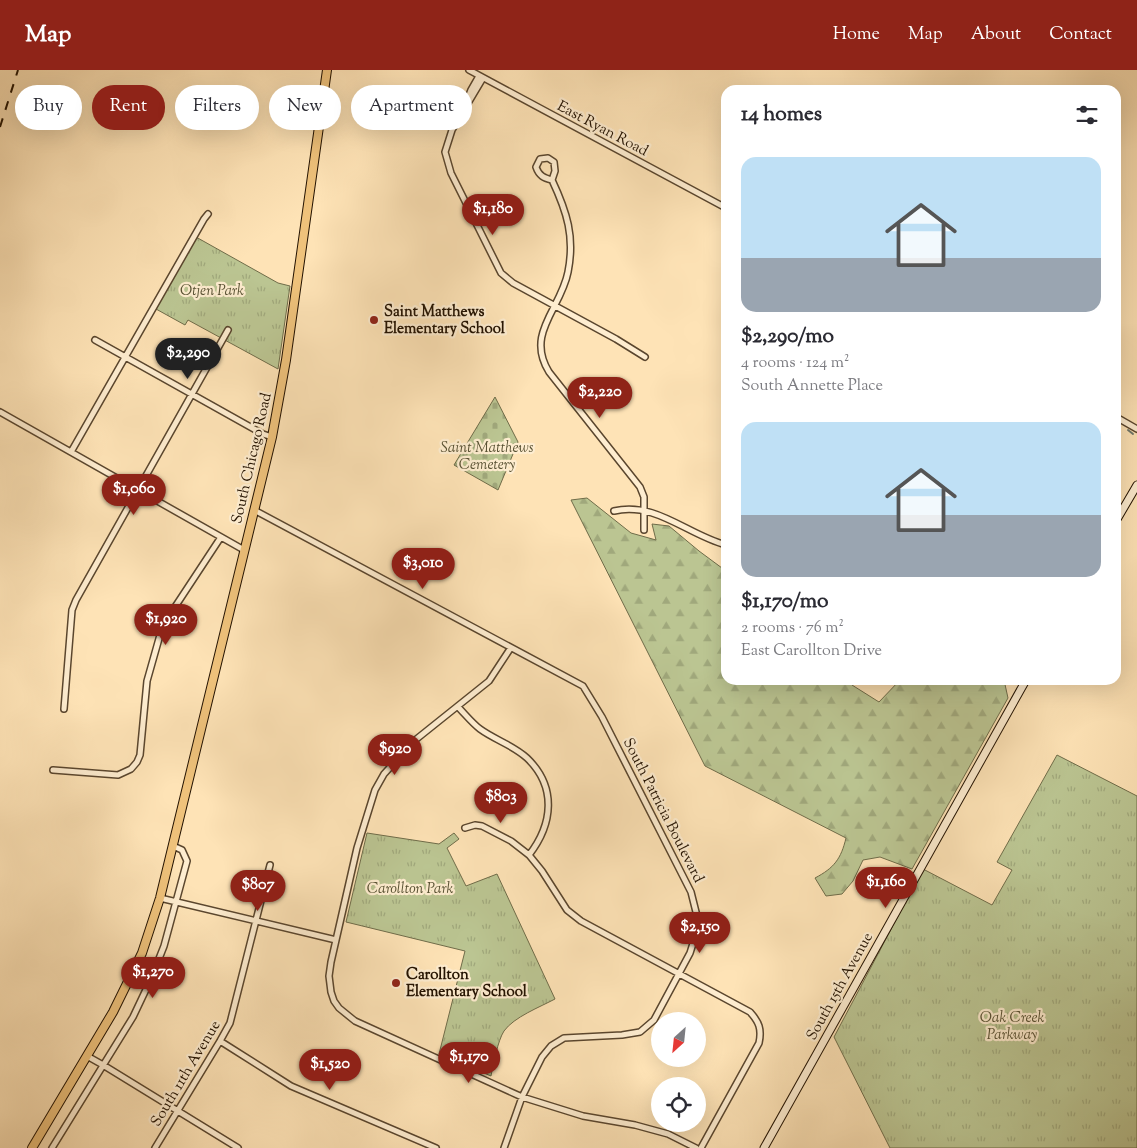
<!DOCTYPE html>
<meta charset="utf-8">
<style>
:root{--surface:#fff;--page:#f7f7f7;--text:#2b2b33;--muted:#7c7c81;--accent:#8f2418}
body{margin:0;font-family:"Sorts Mill Goudy",serif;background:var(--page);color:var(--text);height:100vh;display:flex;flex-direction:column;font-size:19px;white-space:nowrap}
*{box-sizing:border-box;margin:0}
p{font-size:16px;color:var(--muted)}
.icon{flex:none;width:28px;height:28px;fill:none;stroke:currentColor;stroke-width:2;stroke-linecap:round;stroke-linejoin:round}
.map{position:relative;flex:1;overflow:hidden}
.sheet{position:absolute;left:721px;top:15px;width:400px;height:600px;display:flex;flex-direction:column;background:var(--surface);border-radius:15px;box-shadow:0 5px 20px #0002}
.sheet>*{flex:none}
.banner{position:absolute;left:15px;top:15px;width:475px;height:45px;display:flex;gap:10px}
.needle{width:32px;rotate:207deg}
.fabs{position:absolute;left:651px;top:942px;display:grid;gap:10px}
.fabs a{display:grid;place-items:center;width:55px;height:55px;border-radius:50%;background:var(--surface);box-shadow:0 5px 20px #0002;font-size:25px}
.price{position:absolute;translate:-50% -42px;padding:0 11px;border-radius:18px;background:var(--accent);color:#fff;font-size:16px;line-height:32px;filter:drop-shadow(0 1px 2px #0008)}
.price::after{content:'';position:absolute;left:50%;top:30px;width:15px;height:11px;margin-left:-8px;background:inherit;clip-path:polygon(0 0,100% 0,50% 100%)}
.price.selected{background:#222;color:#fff}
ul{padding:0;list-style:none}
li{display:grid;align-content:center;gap:10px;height:265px;padding:0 20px}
li span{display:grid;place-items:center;height:155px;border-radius:15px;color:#555}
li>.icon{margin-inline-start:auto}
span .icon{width:90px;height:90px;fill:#fffc;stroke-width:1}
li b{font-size:21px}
h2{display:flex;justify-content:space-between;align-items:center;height:60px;padding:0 20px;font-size:21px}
.chip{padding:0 18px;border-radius:22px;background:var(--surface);box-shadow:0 5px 20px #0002;font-size:18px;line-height:45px}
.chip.selected{background:var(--accent);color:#fff}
header{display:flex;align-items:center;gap:30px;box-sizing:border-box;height:70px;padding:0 25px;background:var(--accent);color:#fff}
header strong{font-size:24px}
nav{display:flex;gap:28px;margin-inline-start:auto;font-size:18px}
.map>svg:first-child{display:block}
.forest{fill:url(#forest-firs);stroke:#6f6c49}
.cemetery{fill:url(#cemetery-stones);stroke:#6f6c49}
.park{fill:url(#park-tufts);stroke:#6f6c49}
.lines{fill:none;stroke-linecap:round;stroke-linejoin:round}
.stream{stroke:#6f796d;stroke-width:2}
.street-casing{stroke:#5a462e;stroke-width:8}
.secondary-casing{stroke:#231200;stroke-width:9}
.primary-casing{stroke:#231200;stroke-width:10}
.street{stroke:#feedd0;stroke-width:5}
.secondary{stroke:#feedd0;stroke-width:7}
.primary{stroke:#efc27b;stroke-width:8}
.rail{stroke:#231200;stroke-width:2;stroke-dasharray:9 9;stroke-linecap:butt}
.poi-dot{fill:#8f2418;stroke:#feedd0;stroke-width:2}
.labels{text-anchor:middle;stroke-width:4.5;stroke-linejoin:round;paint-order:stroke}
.street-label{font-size:15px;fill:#231200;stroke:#feedd0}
.park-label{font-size:15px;font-style:italic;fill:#585133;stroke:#feedd0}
.poi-label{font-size:15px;font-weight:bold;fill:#231200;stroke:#feedd0;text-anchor:start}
</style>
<header>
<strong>Map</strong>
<nav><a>Home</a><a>Map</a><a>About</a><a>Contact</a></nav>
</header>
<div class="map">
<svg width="1137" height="1078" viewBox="0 0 1137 1078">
<defs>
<pattern id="forest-firs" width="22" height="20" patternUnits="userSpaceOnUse" patternTransform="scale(1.25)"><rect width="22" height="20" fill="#bbc592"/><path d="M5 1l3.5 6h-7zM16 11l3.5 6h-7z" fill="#a0a87c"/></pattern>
<pattern id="cemetery-stones" width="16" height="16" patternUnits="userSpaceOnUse" patternTransform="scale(1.25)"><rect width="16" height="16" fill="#bbc592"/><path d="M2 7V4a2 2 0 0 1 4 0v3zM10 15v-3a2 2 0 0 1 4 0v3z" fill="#a0a87c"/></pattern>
<pattern id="park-tufts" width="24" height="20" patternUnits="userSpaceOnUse" patternTransform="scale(1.25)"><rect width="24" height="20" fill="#bbc592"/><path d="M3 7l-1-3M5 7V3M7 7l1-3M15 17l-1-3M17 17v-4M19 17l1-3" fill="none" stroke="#a0a87c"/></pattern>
</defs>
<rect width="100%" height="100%" fill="#fee3b6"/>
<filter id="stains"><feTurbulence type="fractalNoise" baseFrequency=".004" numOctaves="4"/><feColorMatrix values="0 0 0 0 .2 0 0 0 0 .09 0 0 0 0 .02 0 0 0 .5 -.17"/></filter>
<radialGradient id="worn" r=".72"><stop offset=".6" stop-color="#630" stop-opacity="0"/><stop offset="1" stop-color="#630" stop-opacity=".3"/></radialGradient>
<path class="forest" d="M587,428L631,463L656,470L652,454L669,456L699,481L726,501V610H853L852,615L879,632L900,610H1004L1008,628L912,799L880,787L863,790L853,811L842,824L826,826L815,808C834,798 841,789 846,768L705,696L571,430Z"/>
<path class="cemetery" d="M495,327L518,372L498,420L454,395Z"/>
<path class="park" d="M196,167L278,213L290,216L278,299L188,250L185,255L156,239Z
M1057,685L1137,726V1078H890L834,967L923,799L992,835L1012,800L997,792Z
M367,763L439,774L454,763L459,769L447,778L466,816L497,804L555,929C540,937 514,947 504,961C498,970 493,995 491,1006L439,984L465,881L346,852Z"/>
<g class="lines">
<path class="stream" d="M1128,360L1133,364"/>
<defs>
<path id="street" d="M469,0L726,138
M483,8L452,60L445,82L451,103L501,203L513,213L616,269L645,287
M466,33L471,20L479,6
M552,110C544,108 539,106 536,97L540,89L548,88L554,92L555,101L552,110C567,142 575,167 568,202C561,239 525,263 549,302L640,417L644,427V460
M95,270L263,364L272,367
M0,342L244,480
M726,343V348
M1116,347L1137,359
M71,382L204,149L208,144
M254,440L583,616L602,647L691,822L697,846L695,867L690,883L654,950L640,962L622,965L564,968L551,976L542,987L522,1027L504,1078
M614,441C655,431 688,465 726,475
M510,579L489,611L414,671L384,704L375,720L357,778L331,892L329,906L331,922L334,931L339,938L355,951L522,1027L583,1046L635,1055L668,1064L696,1078
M458,637C465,644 472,653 480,659C495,670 513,675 527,688C557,717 553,754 529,785
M64,639L72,540L76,530L228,260
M53,700L118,705L131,699L137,692L140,685L147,611L160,565L169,546L221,467
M465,758L475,755L482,756L511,771L529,785L542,801L567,840L581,851L750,942C759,952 762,959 759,973L701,1078
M160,828L336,870
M220,971L291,1016L436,1078
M87,986L103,995L238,1078
M52,1078L133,947L151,909L164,876L187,791L182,780L173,776
M155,1078L220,971L230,953L270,795"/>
<path id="secondary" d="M1116,451L1137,415
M764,1078L1026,610"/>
<path id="primary" d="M32,1078L113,942L142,883L160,828L272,367L286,290L327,0"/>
</defs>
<use href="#street" class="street-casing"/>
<use href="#secondary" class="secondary-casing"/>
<use href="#primary" class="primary-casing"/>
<use href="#street" class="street"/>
<use href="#secondary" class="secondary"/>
<use href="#primary" class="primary"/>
<path class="rail" d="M0,57L18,0"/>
</g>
<g class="poi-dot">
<circle cx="374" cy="250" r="5"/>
<circle cx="396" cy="913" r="5"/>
</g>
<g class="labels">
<g class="street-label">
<text transform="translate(603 58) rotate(28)" y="5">East Ryan Road</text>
<text transform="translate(251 388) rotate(-77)" y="5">South Chicago Road</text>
<text transform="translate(664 740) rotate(63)" y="5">South Patricia Boulevard</text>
<text transform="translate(839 916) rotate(-61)" y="5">South 15th Avenue</text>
<text transform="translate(185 1003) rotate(-59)" y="5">South 11th Avenue</text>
</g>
<g class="park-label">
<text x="212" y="225">Otjen Park</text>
<text x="487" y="382">Saint Matthews<tspan x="487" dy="17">Cemetery</tspan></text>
<text x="410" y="823">Carollton Park</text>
<text x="1012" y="952">Oak Creek<tspan x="1012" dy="17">Parkway</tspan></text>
</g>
<g class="poi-label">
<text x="384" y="246">Saint Matthews<tspan x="384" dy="17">Elementary School</tspan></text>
<text x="406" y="909">Carollton<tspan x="406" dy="17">Elementary School</tspan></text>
</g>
</g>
<rect width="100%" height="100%" filter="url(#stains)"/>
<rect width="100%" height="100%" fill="url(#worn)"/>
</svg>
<div class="fabs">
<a><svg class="needle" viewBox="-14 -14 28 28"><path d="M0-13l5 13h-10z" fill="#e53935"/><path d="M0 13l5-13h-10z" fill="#7c7c81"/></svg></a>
<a><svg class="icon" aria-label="locate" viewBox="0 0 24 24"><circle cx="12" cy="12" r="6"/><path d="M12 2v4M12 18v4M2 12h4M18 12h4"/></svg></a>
</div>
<b class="price" style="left:493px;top:166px">$1,180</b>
<b class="price selected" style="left:188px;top:310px">$2,290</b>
<b class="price" style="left:600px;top:349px">$2,220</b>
<b class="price" style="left:134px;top:446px">$1,060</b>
<b class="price" style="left:423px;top:520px">$3,010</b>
<b class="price" style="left:166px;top:576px">$1,920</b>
<b class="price" style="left:395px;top:706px">$920</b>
<b class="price" style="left:501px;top:754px">$803</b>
<b class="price" style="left:886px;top:839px">$1,160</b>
<b class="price" style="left:258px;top:842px">$807</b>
<b class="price" style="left:700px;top:884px">$2,150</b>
<b class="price" style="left:153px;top:929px">$1,270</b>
<b class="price" style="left:469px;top:1014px">$1,170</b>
<b class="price" style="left:330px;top:1021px">$1,520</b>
<div class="banner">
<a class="chip">Buy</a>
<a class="chip selected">Rent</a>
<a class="chip">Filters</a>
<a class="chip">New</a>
<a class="chip">Apartment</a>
</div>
<section class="sheet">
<h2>14 homes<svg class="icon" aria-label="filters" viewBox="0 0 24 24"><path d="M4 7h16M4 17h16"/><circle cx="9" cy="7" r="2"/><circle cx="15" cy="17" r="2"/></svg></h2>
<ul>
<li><span style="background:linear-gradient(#bfe0f5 65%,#9aa5b1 0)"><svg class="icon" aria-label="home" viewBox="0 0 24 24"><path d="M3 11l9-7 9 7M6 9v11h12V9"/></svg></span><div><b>$2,290/mo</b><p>4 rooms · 124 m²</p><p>South Annette Place</p></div></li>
<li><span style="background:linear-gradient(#bfe0f5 60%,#9aa5b1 0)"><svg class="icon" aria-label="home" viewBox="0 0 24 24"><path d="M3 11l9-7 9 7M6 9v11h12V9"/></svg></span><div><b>$1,170/mo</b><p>2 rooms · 76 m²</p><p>East Carollton Drive</p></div></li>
</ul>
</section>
</div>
